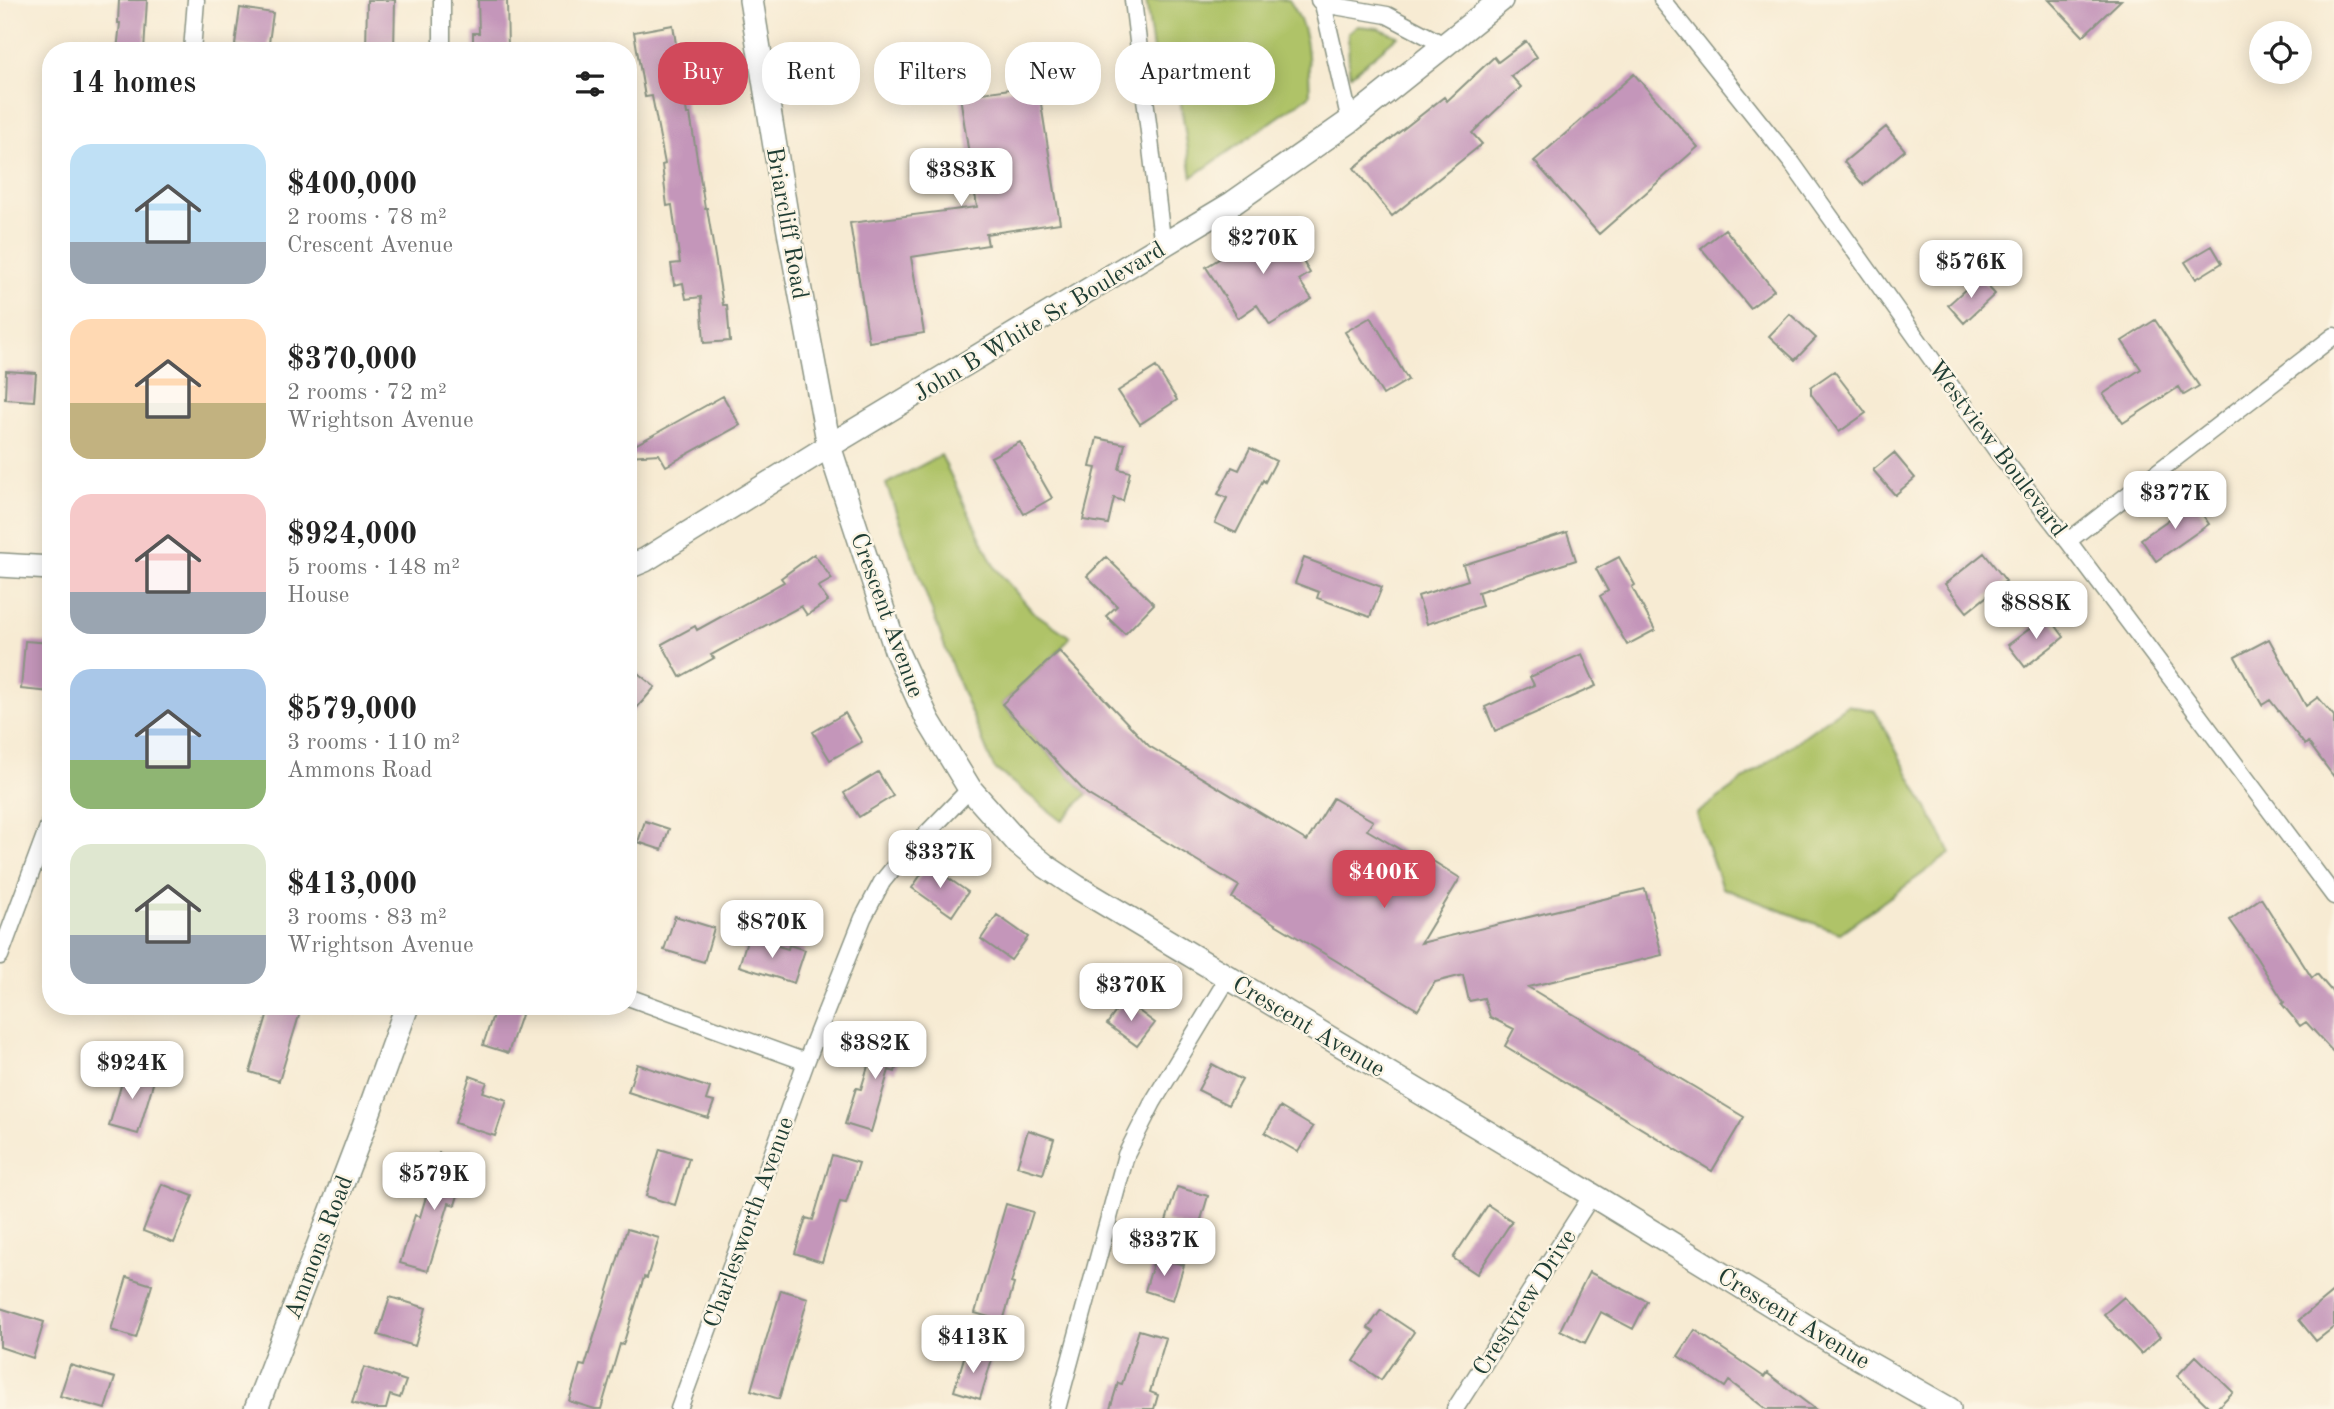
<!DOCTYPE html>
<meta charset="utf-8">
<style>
:root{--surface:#fff;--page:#f2f2f2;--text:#222;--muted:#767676;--accent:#d1495b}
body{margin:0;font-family:"Old Standard TT",serif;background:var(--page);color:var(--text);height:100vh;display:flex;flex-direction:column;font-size:26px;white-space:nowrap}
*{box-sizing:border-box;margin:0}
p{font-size:23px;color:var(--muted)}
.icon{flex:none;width:38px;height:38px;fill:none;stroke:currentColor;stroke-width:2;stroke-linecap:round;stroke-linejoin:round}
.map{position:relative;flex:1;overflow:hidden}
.side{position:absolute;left:42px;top:42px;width:595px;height:973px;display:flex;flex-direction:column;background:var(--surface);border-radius:28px;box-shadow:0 4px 18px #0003}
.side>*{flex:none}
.banner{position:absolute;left:658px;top:42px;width:665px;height:63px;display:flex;gap:14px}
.buttons{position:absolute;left:2249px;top:21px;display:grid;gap:14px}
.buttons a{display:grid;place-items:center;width:63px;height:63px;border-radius:50%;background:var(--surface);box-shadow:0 4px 18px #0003;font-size:35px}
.price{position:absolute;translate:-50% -60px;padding:0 16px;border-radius:14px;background:#fff;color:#222;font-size:23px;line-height:46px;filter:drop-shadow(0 2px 4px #0008)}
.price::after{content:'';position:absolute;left:50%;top:42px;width:21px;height:16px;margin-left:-10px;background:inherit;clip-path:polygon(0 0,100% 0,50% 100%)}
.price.active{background:var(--accent);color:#fff}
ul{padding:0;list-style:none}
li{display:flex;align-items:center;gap:21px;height:175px;padding:0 28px}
li span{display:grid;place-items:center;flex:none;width:196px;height:140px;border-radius:21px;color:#555}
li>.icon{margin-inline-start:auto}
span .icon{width:84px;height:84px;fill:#fffc;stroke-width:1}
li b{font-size:30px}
h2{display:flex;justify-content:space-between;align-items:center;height:84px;padding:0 28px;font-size:30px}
.tag{padding:0 24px;border-radius:28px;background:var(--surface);box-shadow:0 4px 18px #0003;font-size:24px;line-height:63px}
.tag.active{background:var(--accent);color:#fff}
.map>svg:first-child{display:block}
.green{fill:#afc367;stroke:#67804e;stroke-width:2}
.building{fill:#c496ba}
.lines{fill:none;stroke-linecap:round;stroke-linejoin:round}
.street-casing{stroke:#8b9484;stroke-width:19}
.secondary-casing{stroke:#8b9484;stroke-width:26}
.street{stroke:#fff;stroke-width:16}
.secondary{stroke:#fff;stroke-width:23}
.labels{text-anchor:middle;stroke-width:5;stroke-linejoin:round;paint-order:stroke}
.street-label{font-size:24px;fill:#1f3d34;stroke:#fcf5e5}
</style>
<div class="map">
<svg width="2334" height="1409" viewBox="0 0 2334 1409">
<rect width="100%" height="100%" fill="#fcf5e5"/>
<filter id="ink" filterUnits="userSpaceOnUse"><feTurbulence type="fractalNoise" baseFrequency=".0143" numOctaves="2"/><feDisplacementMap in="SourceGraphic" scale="14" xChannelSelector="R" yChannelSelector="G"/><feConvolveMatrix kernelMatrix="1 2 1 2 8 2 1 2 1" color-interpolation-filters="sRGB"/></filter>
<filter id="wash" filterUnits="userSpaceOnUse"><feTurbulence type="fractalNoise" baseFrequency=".00686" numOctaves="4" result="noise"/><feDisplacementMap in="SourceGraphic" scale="28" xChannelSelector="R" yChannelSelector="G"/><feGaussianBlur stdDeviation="1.57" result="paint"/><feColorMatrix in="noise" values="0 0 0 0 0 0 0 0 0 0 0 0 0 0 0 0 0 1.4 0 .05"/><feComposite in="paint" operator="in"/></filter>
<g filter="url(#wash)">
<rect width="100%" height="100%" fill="#f7ebd3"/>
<path class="green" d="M1146,0H1289C1311,31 1308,59 1310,95L1192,177L1178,85L1158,86Z
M1358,26L1378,28L1398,36L1351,75L1349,69L1348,32Z
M941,455L995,568L1032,611L1070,637L1059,651L1002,704L1087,794L1062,821L994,768L954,672L886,484Z
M1847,705L1875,711L1951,853L1840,933L1722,888L1696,814Z"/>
<g id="blocks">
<path class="building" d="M119,0H147L144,51H117L120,23H118Z
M367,0H395L394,51H366Z
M478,0H507L508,51H473V33H479Z
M2049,0H2121L2083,36Z
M240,8L273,13L268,50L235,45Z
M673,25L687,114H690L705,208H707L723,305H727L730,341L704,343L701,297L686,299L683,283L674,285L671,264L680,263L672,205L667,206L662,165L665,164L652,96L645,97L634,32Z
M1526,41L1537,57L1511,76L1521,87L1472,133L1482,144L1392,216L1354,168L1444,97L1447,101L1494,57L1498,62Z
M1634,74L1698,147L1599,234L1534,161Z
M1038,85L1060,223L986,234L988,245L911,257L924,333L869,342L850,223L977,207L960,96Z
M1886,127L1905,150L1863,185L1844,162Z
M1279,222L1310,273L1299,280L1312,299L1270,325L1257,305L1238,318L1206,267Z
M1725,229L1774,290L1750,308L1701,248Z
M2212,246L2222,263L2196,279L2185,262Z
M1979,277L1995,294L1964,323L1948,305Z
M1790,314L1816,338L1795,360L1769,336Z
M1371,317L1408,380L1383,395L1345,332Z
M2155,320L2199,386L2184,395L2179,387L2123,423L2103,394L2141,369L2122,341Z
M1156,367L1177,400L1140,424L1118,391Z
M6,371L36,373L34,401L5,399Z
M1834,371L1866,413L1839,432L1811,394V387Z
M723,396L740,425L666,466L659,454L628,456V449Z
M1097,438L1125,444L1119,469L1130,472L1123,501L1114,498L1108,524L1083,520L1096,468L1090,467Z
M1020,442L1052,498L1024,514L991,457Z
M1250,448L1276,461L1265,482L1263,480L1236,533L1215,523L1227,498L1218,494L1232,467L1239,470Z
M1894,453L1915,478L1895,495L1873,470Z
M2194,502L2209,524L2156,561L2141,539Z
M1567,532L1576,560L1478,592L1482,606L1427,624L1418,596L1468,580L1463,565Z
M1984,553L2006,581L1967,612L1945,584Z
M814,554L832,579L818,587L828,601L807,615L801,606L711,655L714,658L680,677L662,644L695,626L697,630L784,582L781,578Z
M1106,557L1154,604L1125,634L1106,616L1117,606L1087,576Z
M1619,557L1635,585L1632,587L1655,630L1627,645L1600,596L1608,591L1596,569Z
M1304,558L1382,587L1370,617L1317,598L1319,592L1295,583Z
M2048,615L2064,637L2025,667L2008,645Z
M2269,639L2306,706L2318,697L2334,716V777L2308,742L2305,745L2270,700L2262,705L2235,657Z
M25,641L51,643V692L21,689Z
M1059,651L1149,746L1307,841L1333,798L1373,821L1367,830L1413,857L1417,851L1460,878L1421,943L1645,889L1662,955L1528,987L1744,1117L1712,1171L1505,1046L1514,1029L1490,1017L1484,998L1469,1001L1463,975L1435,982L1418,1010L1232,898L1239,886L1087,794L1002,704Z
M1582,654L1596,686L1495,731L1485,707L1534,685L1530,677Z
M628,665L655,687L628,718Z
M845,713L862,742L830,760L813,732Z
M878,772L893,796L859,817L844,793Z
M645,821L669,829L662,850L638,842Z
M928,864L968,892L952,916L912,888Z
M2261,898L2312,978L2317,974L2334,994V1053L2306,1022L2300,1026L2282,1004L2284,1002L2256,957L2230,920Z
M997,915L1028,937L1011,960L981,939Z
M675,916L714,928L704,962L664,950Z
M748,937L788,949L789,945L805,950L794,983L739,966Z
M1124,1000L1155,1023L1137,1046L1107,1024Z
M270,1006H302L279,1081L250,1072Z
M496,1006H524L508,1053L483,1045Z
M879,1030L905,1038L895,1072L889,1070L871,1132L845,1124L856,1088L861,1089Z
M637,1064L710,1088L706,1100L714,1102L708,1118L628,1092Z
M1212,1064L1242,1080L1228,1105L1198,1090Z
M126,1069L155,1077L138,1134L109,1126Z
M470,1076L487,1082L483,1092L507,1100L495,1136L455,1123Z
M1280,1107L1313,1127L1298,1152L1265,1133Z
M1028,1130L1054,1139L1043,1174L1017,1166Z
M660,1149L689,1158L675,1205L646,1196Z
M439,1153L468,1162L455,1205L449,1203L428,1271L400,1263L415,1215L420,1217Z
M832,1155L859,1163L846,1203L840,1202L822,1262L795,1253L806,1218L813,1220Z
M162,1184L193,1196L174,1243L143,1231Z
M1177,1187L1208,1196L1198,1230L1166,1221Z
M1006,1204L1033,1212L1011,1283L1014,1284L1003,1321L975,1313Z
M1488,1205L1512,1221L1477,1274L1453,1258Z
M627,1229L659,1238L647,1278L644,1277L623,1345L620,1344L601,1409H595L569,1401L580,1365L585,1366Z
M1155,1257L1184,1265L1173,1300L1145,1291Z
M1589,1272L1647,1301L1633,1329L1601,1312L1585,1343L1560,1330Z
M127,1277L152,1285L136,1338L111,1330Z
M781,1290L808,1298L779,1399L751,1390Z
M2334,1291V1327L2316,1341L2299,1320Z
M390,1297L426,1308L415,1346L378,1335Z
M2124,1297L2160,1337L2141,1354L2104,1314Z
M0,1308L44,1322L33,1358L0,1347Z
M1381,1310L1414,1332L1381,1380L1354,1361L1374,1332L1368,1328Z
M1139,1330L1166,1338L1150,1392L1158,1395L1154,1409H1110L1118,1383L1122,1384Z
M1695,1330L1764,1377L1767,1373L1815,1409H1766L1729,1381L1725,1387L1678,1356Z
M966,1351L992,1359L980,1399L954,1391Z
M2196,1356L2233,1392L2216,1409H2211L2177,1376Z
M70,1365L115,1378L105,1409L60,1396Z
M364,1367L406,1381L400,1398L390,1395L386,1409H372L352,1403Z"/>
</g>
</g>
<g filter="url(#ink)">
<use href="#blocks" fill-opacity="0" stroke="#8b9484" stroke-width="2"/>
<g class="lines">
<defs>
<path id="street" d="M1133,0L1163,247
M1319,0L1323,4L1350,121
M1662,0L1792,163L1997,451L2068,541L2334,896
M1323,4L1387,15L1444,45
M192,51L196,0
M442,51V0
M2068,541L2334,336
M0,956L51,819
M628,997L806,1062
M679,1409L806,1062L863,918L882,882L895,866L970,789
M1057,1409L1126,1155L1153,1102L1228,978
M1455,1409L1592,1195"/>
<path id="secondary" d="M751,0L788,226L829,446L896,650L928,720L970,789L1019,844L1047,867L1077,887L1592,1195L1847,1351L1949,1409
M0,565L51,568
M628,567L645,560L829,446L1233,203L1350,121L1501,0
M256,1409L361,1134L407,1006"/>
</defs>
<use href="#street" class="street-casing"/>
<use href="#secondary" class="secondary-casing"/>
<use href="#street" class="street"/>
<use href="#secondary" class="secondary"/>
</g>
</g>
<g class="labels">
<g class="street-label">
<text transform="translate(788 223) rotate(80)" y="8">Briarcliff Road</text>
<text transform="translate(1039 321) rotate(-31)" y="8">John B White Sr Boulevard</text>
<text transform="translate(1998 448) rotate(53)" y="8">Westview Boulevard</text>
<text transform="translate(888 615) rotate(70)" y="8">Crescent Avenue</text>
<text transform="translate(1309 1026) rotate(31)" y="8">Crescent Avenue</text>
<text transform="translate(748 1222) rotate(-70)" y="8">Charlesworth Avenue</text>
<text transform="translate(318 1247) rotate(-69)" y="8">Ammons Road</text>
<text transform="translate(1524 1302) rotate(-57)" y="8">Crestview Drive</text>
<text transform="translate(1794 1318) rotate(31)" y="8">Crescent Avenue</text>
</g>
</g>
</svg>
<div class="buttons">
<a><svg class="icon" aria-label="locate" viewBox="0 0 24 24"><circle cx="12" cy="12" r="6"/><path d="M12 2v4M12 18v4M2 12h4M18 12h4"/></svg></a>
</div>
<b class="price" style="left:961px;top:208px">$383K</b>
<b class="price" style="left:1263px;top:276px">$270K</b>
<b class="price" style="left:1971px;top:300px">$576K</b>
<b class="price" style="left:2175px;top:531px">$377K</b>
<b class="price" style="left:2036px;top:641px">$888K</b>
<b class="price" style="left:940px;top:890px">$337K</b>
<b class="price active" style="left:1384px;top:910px">$400K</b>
<b class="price" style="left:772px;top:960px">$870K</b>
<b class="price" style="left:1131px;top:1023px">$370K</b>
<b class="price" style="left:875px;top:1081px">$382K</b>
<b class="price" style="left:132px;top:1101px">$924K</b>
<b class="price" style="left:434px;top:1212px">$579K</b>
<b class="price" style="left:1164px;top:1278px">$337K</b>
<b class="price" style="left:973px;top:1375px">$413K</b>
<div class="banner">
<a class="tag active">Buy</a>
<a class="tag">Rent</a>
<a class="tag">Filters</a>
<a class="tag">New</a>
<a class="tag">Apartment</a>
</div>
<section class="side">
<h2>14 homes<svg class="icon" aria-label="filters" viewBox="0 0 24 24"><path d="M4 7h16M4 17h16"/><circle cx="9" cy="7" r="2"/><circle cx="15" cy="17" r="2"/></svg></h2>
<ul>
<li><span style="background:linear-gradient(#bfe0f5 70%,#9aa5b1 0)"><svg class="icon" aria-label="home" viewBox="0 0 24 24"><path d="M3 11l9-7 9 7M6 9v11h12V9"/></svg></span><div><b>$400,000</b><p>2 rooms · 78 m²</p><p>Crescent Avenue</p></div></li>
<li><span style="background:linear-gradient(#ffd9b3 60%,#c2b280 0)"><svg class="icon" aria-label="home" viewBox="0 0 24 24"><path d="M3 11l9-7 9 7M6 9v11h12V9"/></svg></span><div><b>$370,000</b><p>2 rooms · 72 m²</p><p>Wrightson Avenue</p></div></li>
<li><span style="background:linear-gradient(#f6c9c9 70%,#9aa5b1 0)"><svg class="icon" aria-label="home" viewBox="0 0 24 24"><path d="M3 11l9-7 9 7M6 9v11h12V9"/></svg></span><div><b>$924,000</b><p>5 rooms · 148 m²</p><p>House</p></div></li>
<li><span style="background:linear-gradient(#a9c7e8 65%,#8fb573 0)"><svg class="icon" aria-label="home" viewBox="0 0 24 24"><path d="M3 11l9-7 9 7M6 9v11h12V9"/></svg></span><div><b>$579,000</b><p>3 rooms · 110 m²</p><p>Ammons Road</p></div></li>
<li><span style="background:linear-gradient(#dfe7d0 65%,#9aa5b1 0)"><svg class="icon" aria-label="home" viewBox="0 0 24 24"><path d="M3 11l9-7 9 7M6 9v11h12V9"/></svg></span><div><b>$413,000</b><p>3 rooms · 83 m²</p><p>Wrightson Avenue</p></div></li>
</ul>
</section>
</div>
